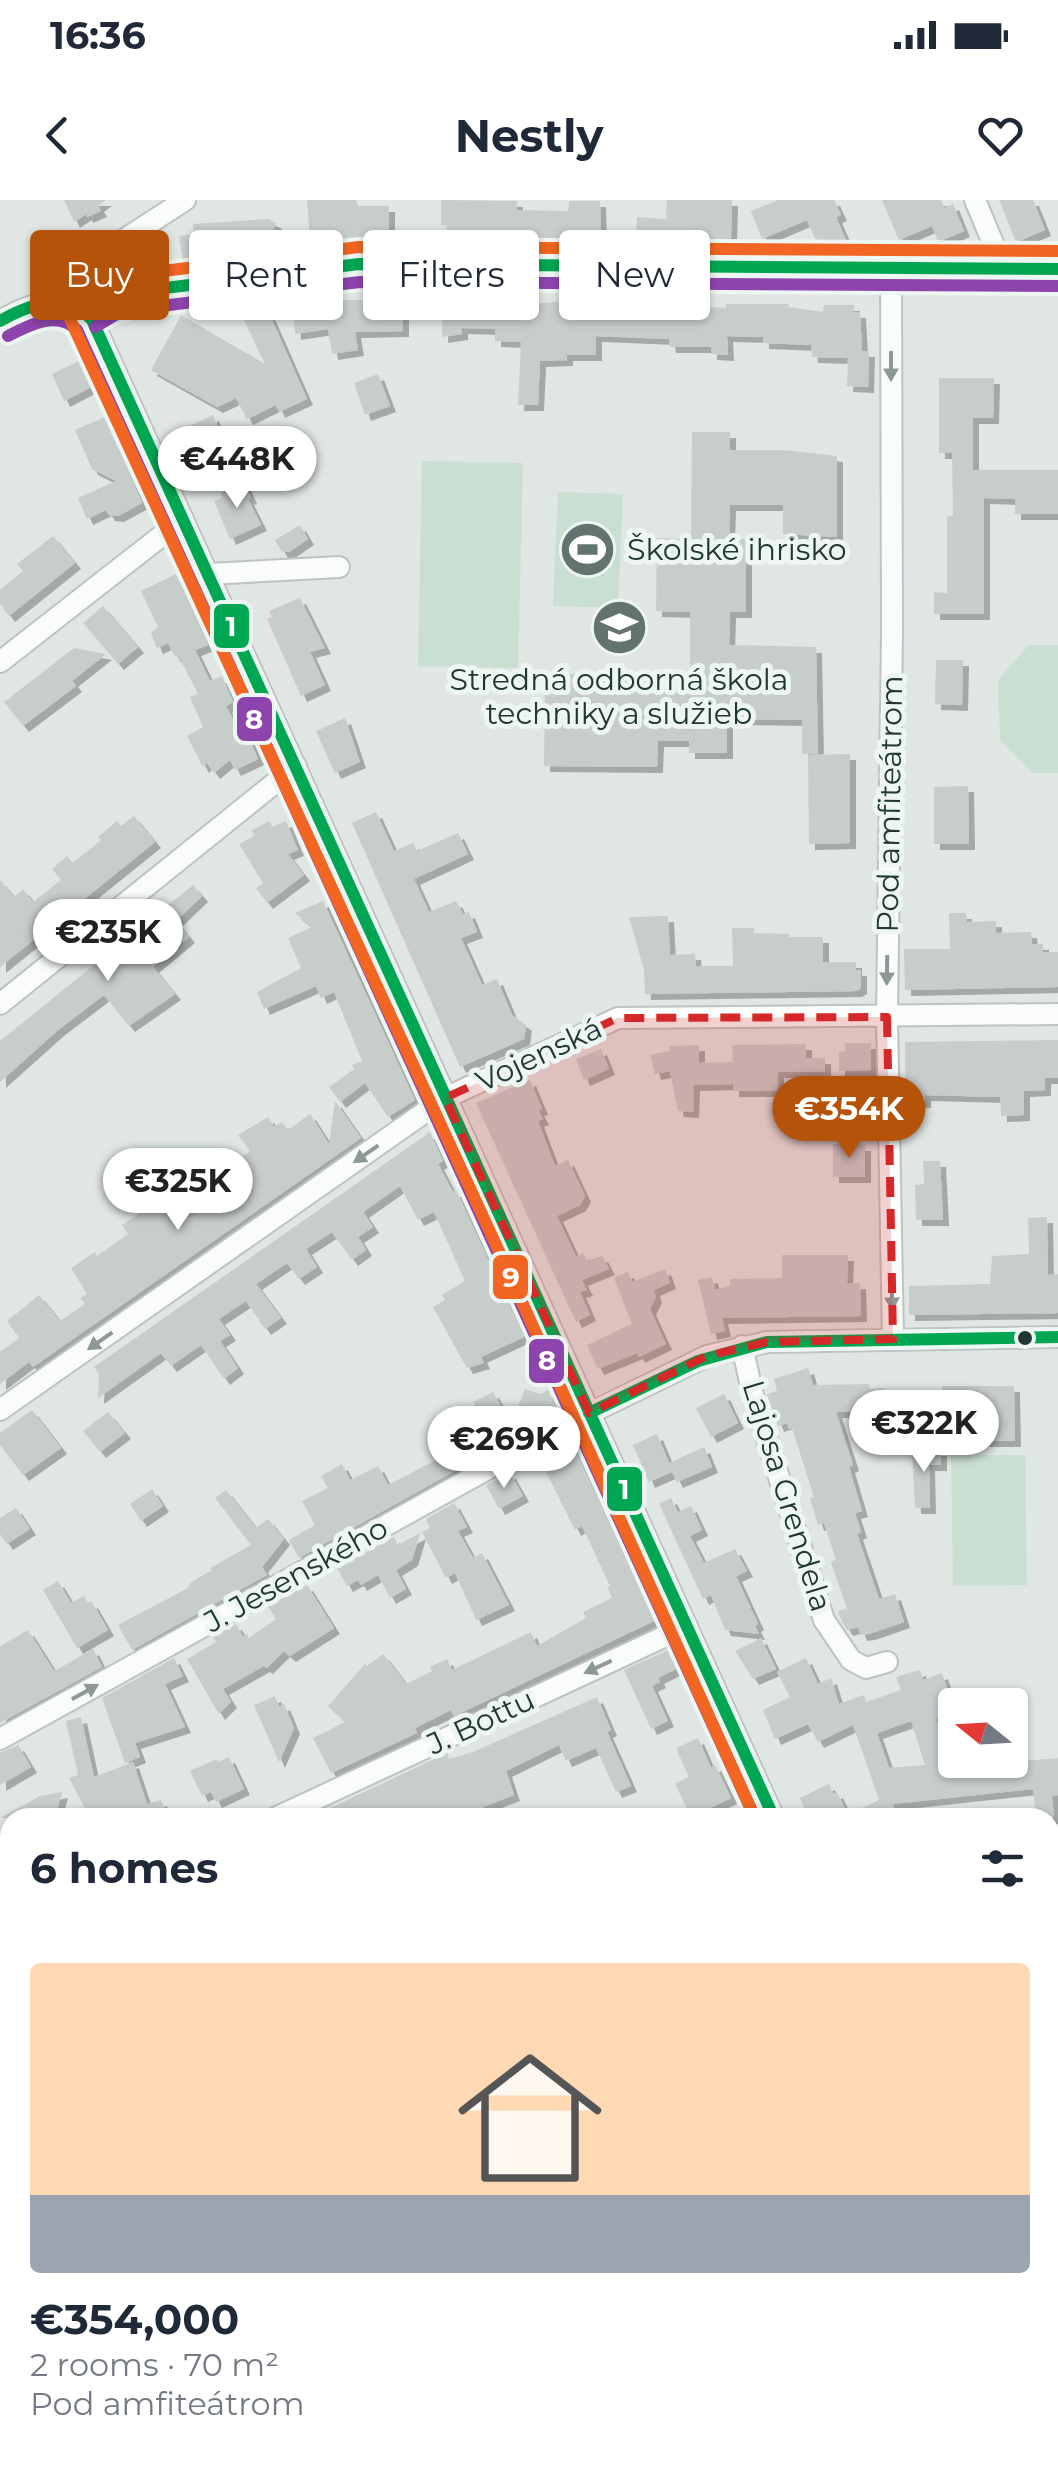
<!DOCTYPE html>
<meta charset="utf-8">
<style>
:root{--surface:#fff;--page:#f6f6f7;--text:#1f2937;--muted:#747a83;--accent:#b45309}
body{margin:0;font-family:Montserrat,sans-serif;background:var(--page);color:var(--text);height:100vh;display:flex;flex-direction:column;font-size:38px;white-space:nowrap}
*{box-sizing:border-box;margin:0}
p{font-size:32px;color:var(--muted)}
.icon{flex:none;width:55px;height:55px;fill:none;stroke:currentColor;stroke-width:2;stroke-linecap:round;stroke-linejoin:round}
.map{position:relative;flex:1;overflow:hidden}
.sheet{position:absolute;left:0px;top:1608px;width:1060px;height:672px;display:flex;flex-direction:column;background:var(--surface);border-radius:30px 30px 0 0;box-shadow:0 2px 8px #0004}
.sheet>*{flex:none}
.top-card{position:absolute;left:30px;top:30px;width:1000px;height:90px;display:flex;gap:20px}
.needle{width:65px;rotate:288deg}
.fabs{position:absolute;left:938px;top:1488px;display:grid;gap:20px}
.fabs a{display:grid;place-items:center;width:90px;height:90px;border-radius:10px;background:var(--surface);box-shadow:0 2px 8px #0004;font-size:50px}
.price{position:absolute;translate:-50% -85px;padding:0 22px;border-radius:35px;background:#fff;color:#222;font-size:32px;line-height:65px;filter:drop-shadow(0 2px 5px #0008)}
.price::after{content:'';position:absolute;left:50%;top:60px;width:30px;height:22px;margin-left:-15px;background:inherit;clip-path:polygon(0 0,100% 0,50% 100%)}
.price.current{background:var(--accent);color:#fff}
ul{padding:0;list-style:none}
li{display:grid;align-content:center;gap:20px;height:530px;padding:0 30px}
li span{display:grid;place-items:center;height:310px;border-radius:10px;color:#555}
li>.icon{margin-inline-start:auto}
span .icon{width:180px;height:180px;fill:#fffc;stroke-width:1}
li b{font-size:42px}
h2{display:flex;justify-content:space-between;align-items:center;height:120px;padding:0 30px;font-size:42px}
.chip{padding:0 35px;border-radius:10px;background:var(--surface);box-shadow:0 2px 8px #0004;font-size:35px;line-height:90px}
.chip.current{background:var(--accent);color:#fff}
.status{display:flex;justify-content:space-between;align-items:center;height:70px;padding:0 50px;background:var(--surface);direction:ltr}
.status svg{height:28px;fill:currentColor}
header{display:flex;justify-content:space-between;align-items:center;height:130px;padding:0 30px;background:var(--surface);font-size:45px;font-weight:700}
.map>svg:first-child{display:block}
.green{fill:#c9dfd1}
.building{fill:#c7cdcb;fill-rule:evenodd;filter:url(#shadow)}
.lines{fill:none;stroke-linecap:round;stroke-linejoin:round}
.minor-casing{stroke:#bdc3c0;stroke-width:24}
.minor{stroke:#fafbfb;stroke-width:20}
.bus-1-casing{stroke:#edf6f2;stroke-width:20}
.bus-2-casing{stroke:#edf6f2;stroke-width:20}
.bus-3-casing{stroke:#edf6f2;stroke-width:20}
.bus-1{stroke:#00a651;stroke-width:12}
.bus-2{stroke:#8e44ad;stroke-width:12}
.bus-3{stroke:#f26522;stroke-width:12}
.oneway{fill:#8d9996}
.marked{fill:#d62828;fill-opacity:0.2;stroke:#d62828;stroke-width:8;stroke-dasharray:20 12;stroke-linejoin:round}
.bus-dot{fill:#203732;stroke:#edf6f2;stroke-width:4}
.labels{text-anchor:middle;stroke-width:10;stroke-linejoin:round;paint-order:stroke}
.poi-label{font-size:30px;fill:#203732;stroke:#edf6f2;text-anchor:start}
.street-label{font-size:30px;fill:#203732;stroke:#edf6f2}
.line-badge{stroke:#edf6f2;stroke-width:4}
.badge-label{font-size:28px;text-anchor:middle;font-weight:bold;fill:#fff}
</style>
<div class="status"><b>16:36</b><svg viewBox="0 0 49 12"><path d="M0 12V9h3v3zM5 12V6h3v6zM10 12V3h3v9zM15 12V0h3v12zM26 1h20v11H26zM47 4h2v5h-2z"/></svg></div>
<header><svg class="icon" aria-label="back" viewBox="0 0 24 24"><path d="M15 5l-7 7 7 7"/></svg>Nestly<svg class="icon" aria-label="heart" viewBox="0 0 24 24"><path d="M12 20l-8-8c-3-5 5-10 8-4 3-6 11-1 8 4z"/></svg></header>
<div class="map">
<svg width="1058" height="2278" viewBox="0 0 1058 2278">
<defs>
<filter id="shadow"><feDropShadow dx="6" dy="6" stdDeviation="0" flood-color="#0004"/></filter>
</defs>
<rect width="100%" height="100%" fill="#e0e6e3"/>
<path class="green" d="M422,261L523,263L518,468L418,466Z
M558,292L623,294L618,408L553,406Z
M1029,445H1058V573H1033L1000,540L998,480Z
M951,1255H1025L1027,1385L953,1386Z"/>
<path class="building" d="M64,0H106L98,6L101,11L87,17L86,14L74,22Z
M307,0H356L358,6H389V37L310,41Z
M441,0L517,1V10L568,11L569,1H600L601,39L447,38V25H441Z
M667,0H732L731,39L636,38L637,17L666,19Z
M778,0H834L841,15L836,17L846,40H816L807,20L762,39L751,11Z
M882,0H941L944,8L953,4L964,31L938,42L932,26L899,40Z
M999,0H1033L1045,30L1016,42Z
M268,19L276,23L267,46L221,48L222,55L183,61L179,36L194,34L193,24Z
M260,93L307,199L279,212L276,205L247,219L236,198L217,207L151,170L181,115L265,164L233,97Z
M344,100H395V108H403V131L355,132L358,150L332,154L328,129L295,134L293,107Z
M443,100L511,101L510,105L588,100L690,103V106L726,108V104H789L788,107L823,112L824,105H854V112H860L862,151H869L868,187L847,186L848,158L812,157L811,145L763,143V137L727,136L728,155L711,154V147H670L669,139L596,136V155H567V160L540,161L538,205H518L521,142L495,141V129L462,128V134L442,137Z
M81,160L93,186L64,201L52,174Z
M378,174L390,206L365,215L354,183Z
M939,178H994L993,218H973V270H1058V314H1015V299L984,298V414H934V392L947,393V316H953L952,253H939Z
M213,215L226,247L202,257L199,253L193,256L181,230Z
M105,217L142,303L118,316L109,315L106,310L87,319L78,298L116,281L92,269L75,230Z
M240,231L255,264L238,271L225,237Z
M692,232H730V250H784L837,256V337L783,334V305H730L729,339H746V412H730L729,445L816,447L818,554H802V520L727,519V553H689V541H658L657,567L544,566L545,474L690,475V412L656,411L657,338L691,339Z
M244,282L251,298L248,299L261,325L230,339L214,301L223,297L221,293Z
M300,325L308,339L289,352H282L275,340Z
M53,336L75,363L9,416L0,404V390L23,371L17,364Z
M176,374L208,445L195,450L210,481L222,476L233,502L226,506L241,535L246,532L258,559L235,570L230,560L214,573L207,563L203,567L187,536L203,527L190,497L198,494L178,455L175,457L168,443L157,448L151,433L158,427L141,391Z
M300,398L325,448L310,452L325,485L301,496L267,419L272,417L269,411Z
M103,406L138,447L118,464L83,423Z
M74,448L106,454L72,481L76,486L23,526L4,502Z
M936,460H963L962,505L935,504Z
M345,518L360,562L335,573L316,531Z
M850,554V643L809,644L808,555Z
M968,586L969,644H934V587Z
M376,612L394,651L413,643L417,651L458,633L468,654L414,679L429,712L456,701L463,714L469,712L477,732L461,738L482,785L497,779L512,815L526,825L524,839L460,867L352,623Z
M134,616L155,642L0,767V680L14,697L23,689L33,702L61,680L52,669L67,656L73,663L101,640L98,637L117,621L121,626Z
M270,621L272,627L286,621L298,650L288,654L304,675L267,703L256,688L263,683L239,644L254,636L252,630Z
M193,685L202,696L176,721L189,737L153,767L175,794L129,826L104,795L58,830L0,882V841Z
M323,701L415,900L388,917L365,883L340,902L329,887L354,869L352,865L362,861L334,792L321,798L316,786L264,809L257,792L301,768L288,738L312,727L295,713Z
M949,713H966L967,722L996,721V733L1031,732L1032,744H1043V752H1058V787L905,790L904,749H950Z
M668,716L670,755L695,754L696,766H733L732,728H754V733L789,734V737H823V762H856V770H861V788L856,791L645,794L644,770L629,717Z
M1058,840V878H1045V890L1024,891V915L1001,916L1000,897L925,895V902H906L905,842Z
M845,843H871V870L839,871V852L845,851Z
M806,844V858H825V872H778V891H733V884L694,885L693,912L678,911L670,871L655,874L650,855L670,851V846L699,845V863L733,862L732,845Z
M601,849L609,869L584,880L576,859Z
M530,880L542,909L538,910L543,919L538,921L555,966L568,960L585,996L580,1005L557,1016L576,1057L583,1053L587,1061L602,1056L609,1069L582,1080L587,1090L580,1092L590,1115L576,1122L476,903Z
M335,901L361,938L33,1167L29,1162L0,1184V1152L19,1138L7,1121L39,1095L60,1121L85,1104L80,1098L87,1094L71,1068L95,1052L97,1056L128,1034L122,1025L160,1000L170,1016L224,981L218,973L250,951L238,935L268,917L274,927L282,922L288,930L310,914L329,944Z
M430,932L443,961L438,964L453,992L456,990L524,1137L481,1157L484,1163L467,1168L433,1107L445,1100L442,1095L465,1081L434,1012L418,1020L400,986L363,1012L373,1027L358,1037L366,1050L352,1060L332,1032L306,1049L317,1067L299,1079L287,1063L256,1084L281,1118L265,1129L246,1101L219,1119L230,1135L220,1141L238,1168L224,1179L201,1145L171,1166L161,1153L98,1198L99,1174L94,1167Z
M833,944L865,945V977H833Z
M923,961H940L943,1020H916L915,985L924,984Z
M1047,1017L1048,1075L1058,1074V1113L909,1115V1086L990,1084L992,1056L1029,1054L1028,1018Z
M782,1055H848L847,1084L860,1083L861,1116L722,1118L725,1131L711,1134L698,1080L712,1077L715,1090L730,1086V1079L782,1078Z
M665,1069L670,1083L654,1090L656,1097L650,1109L666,1144L639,1157L637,1153L598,1169L587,1145L632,1124L614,1078L628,1072L632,1082Z
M808,1168L813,1185L869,1184V1189L884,1188L885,1212H836L853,1265L849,1267L862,1311L855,1313L861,1332L857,1334L879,1399L895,1394L904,1422L869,1434L861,1435L858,1427L847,1430L842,1422L838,1411L847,1409L831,1362L836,1360L824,1323L818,1325L810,1298L814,1297L792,1228L789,1229L787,1223L778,1226L767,1194L777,1191L774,1179Z
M942,1186H1014L1015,1241H942Z
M525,1189L541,1194L548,1190L559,1214L537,1226L532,1217L494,1240L473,1202L493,1192L511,1224Z
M724,1194L738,1223L711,1237L696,1208Z
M32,1210L61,1248L23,1275L0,1245V1233Z
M108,1212L125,1233L100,1252L83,1231Z
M452,1229L461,1245L487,1231L496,1248L299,1358L289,1340L315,1325L302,1301L328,1288L321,1276L342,1264L350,1280L378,1266L388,1285L440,1258Z
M657,1234L669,1263L704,1247L712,1267L677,1282L672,1272L649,1282L633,1245Z
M570,1239L654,1421L454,1516L451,1510L415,1528L417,1533L331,1573L313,1538L345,1522L328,1506L365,1464L367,1466L383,1454L406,1484L432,1471L430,1467L447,1459L452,1470L531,1432L537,1446L586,1418L583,1412L612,1398L607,1387L610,1386L582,1326L575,1330L542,1264L550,1261L549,1251Z
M912,1250H941V1265H929L930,1308H915Z
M510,1273L523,1296L499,1309L486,1285Z
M152,1289L163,1306L141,1321L130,1304Z
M226,1290L256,1328L268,1319L284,1339L262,1367L267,1375L132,1450L118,1425L188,1388L190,1383L212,1370L210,1368L251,1345L215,1298Z
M671,1298L678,1312L691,1306L702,1330L690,1336L704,1363L735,1349L747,1371L736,1376L758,1424L755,1426L759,1434L725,1430L711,1395L703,1399L659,1304Z
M454,1303L467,1327L458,1331L473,1358L482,1353L509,1405L476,1420L455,1373L446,1378L422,1332L430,1328L426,1319Z
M16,1308L30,1329L7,1344L0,1334V1318Z
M420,1333L412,1360L396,1370L406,1389L390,1398L378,1375L361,1385L358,1380L347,1386L337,1368L394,1337L398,1345Z
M58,1381L71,1403L84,1396L89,1404L92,1402L108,1430L77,1448L43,1390Z
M307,1385L334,1428L290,1456L284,1451L267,1468L264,1466L223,1489L231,1502L219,1514L187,1459L216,1442L213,1437L236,1424L243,1437L247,1434L249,1438L276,1419L268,1406Z
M28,1430L54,1471L93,1449L102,1467L0,1523V1446Z
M761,1438L776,1469L753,1479L735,1451Z
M668,1450L676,1469L658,1478L660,1482L652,1486L668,1521L651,1529L624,1470Z
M174,1458L183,1476L165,1484L185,1527L135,1543L140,1557L125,1563L102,1498Z
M806,1458L818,1484L831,1478L839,1504L864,1495L866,1502L901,1490L896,1477L920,1470L923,1480L942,1473L955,1513L936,1519L953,1567L1058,1558V1595L1052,1596L1054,1618H1036L1033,1589L893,1604L894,1612L850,1614L879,1600L853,1525L818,1542L808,1524L775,1539L763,1510L790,1497L777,1472ZM911,1521L925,1565L889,1568L877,1533Z
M275,1496L279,1507L284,1504L294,1528L279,1562L254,1505Z
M597,1497L611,1530L607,1532L631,1586L616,1592L596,1548L566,1561L559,1545L506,1571L514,1595L483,1607L485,1614L473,1618H309L447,1553L449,1559L473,1552Z
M81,1517L94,1577L133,1562L147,1604L161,1600L167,1618H90L69,1578L78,1575L66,1521Z
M698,1538L711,1568L715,1565L731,1598L691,1617L675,1584L689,1577L676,1548Z
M18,1545L31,1567L0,1585V1553Z
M229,1557L244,1589L216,1602L211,1592L202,1596L190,1571L217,1559L218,1562Z
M829,1584L833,1594L837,1592L846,1611L832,1618H808L800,1598Z
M62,1592L55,1618H0L40,1596Z"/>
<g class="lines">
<defs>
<path id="minor" d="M975,0L1003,67
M891,68L892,432L887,817L893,1139
M46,103L65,78L185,0
M86,112L108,99L133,92L359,64L1058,69
M0,121C27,105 71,88 92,120L774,1618
M209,374L339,367
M0,462L183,319
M0,804L296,566
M742,1146L753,1195L824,1420L851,1460L866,1468L887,1462
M0,1210L445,898L618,818L1058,814
M0,1539L578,1219L707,1156L767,1142L1058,1137
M275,1618L687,1426
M0,1746L10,1741
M1050,1813L1058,1812
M0,1938L10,1955
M0,1998L10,2012
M0,2110L10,2104
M0,2139L10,2137
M0,2162L10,2178
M0,2210L10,2223
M39,2270L42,2278
M603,2270L608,2278
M859,2270L862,2278
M1011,2270L1014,2278
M335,2278L346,2270"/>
</defs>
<use href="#minor" class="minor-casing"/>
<use href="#minor" class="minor"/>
<defs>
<path id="bus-1" d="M86,112L108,99L133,92L359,64L1058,69
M0,121C30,104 65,91 92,120L774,1618
M589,1213L698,1161L767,1142L1058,1137"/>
<path id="bus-2" d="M95,127L115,115L136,109L360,82L1058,86
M8,136C29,125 58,110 77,130L755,1618"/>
<path id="bus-3" d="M755,1618L503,1060L70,119C64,90 108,81 130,75L359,47L1058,51"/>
</defs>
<use href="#bus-1" class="bus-1-casing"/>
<use href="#bus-2" class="bus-2-casing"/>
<use href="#bus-3" class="bus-3-casing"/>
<use href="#bus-1" class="bus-1"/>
<use href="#bus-2" class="bus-2"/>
<use href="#bus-3" class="bus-3"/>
</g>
<defs><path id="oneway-solid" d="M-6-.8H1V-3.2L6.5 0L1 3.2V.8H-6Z" transform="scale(2.5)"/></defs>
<g class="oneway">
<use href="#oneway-solid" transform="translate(891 166) rotate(90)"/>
<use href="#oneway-solid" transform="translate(887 770) rotate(91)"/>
<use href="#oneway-solid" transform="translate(366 954) rotate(145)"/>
<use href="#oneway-solid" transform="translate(892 1095) rotate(89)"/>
<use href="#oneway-solid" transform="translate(100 1141) rotate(145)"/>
<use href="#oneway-solid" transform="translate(598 1467) rotate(155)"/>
<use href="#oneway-solid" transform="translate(85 1492) rotate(-29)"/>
</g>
<path class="marked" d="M887,817L893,1139L767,1142L707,1156L589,1213L445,898L618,818Z"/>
<defs>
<symbol id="stadium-disc" viewBox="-11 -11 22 22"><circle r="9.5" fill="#637470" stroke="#edf6f2"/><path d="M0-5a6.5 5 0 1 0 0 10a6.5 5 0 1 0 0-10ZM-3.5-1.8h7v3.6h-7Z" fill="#fff"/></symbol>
<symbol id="school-disc" viewBox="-11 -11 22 22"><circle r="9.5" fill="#637470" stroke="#edf6f2"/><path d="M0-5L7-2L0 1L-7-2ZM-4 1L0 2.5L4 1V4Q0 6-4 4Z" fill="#fff"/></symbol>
</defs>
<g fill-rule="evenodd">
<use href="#stadium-disc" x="556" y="318" width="63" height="63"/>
<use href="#school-disc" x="588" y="396" width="63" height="63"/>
</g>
<circle class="bus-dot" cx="1025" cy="1138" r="9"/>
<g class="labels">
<g class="poi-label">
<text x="627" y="360">Školské ihrisko</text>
<text x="619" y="490" text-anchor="middle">Stredná odborná škola<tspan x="619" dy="34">techniky a služieb</tspan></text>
</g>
<g class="street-label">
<text transform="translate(890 604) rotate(-89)" y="10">Pod amfiteátrom</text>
<text transform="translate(539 855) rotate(-25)" y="10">Vojenská</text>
<text transform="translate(787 1296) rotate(73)" y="10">Lajosa Grendela</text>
<text transform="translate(296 1375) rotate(-29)" y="10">J. Jesenského</text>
<text transform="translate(481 1522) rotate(-25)" y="10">J. Bottu</text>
</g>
</g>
<g class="line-badge">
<rect x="212" y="402" width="39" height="48" rx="10" fill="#00a651"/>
<rect x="235" y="495" width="39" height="48" rx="10" fill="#8e44ad"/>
<rect x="491" y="1053" width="39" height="48" rx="10" fill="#f26522"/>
<rect x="527" y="1137" width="39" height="48" rx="10" fill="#8e44ad"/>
<rect x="605" y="1265" width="39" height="48" rx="10" fill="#00a651"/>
</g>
<g class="badge-label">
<text x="231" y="436">1</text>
<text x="254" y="529">8</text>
<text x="511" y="1087">9</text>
<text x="547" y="1170">8</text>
<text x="624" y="1299">1</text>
</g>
</svg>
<div class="fabs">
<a><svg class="needle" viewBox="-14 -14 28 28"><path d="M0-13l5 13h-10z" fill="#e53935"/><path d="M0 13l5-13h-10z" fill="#747a83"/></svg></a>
</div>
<b class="price" style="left:237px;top:311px">€448K</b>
<b class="price" style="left:108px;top:784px">€235K</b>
<b class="price current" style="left:849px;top:961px">€354K</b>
<b class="price" style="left:178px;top:1033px">€325K</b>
<b class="price" style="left:924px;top:1275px">€322K</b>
<b class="price" style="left:504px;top:1291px">€269K</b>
<div class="top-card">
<a class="chip current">Buy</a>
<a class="chip">Rent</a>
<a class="chip">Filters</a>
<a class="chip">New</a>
</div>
<section class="sheet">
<h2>6 homes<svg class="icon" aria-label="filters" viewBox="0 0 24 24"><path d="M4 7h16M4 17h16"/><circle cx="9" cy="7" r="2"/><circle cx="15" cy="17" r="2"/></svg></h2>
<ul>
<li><span style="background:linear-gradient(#ffd9b3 75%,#9aa5b1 0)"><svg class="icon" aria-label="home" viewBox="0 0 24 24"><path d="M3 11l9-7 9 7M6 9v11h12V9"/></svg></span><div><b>€354,000</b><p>2 rooms · 70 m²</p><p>Pod amfiteátrom</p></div></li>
</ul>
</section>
</div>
